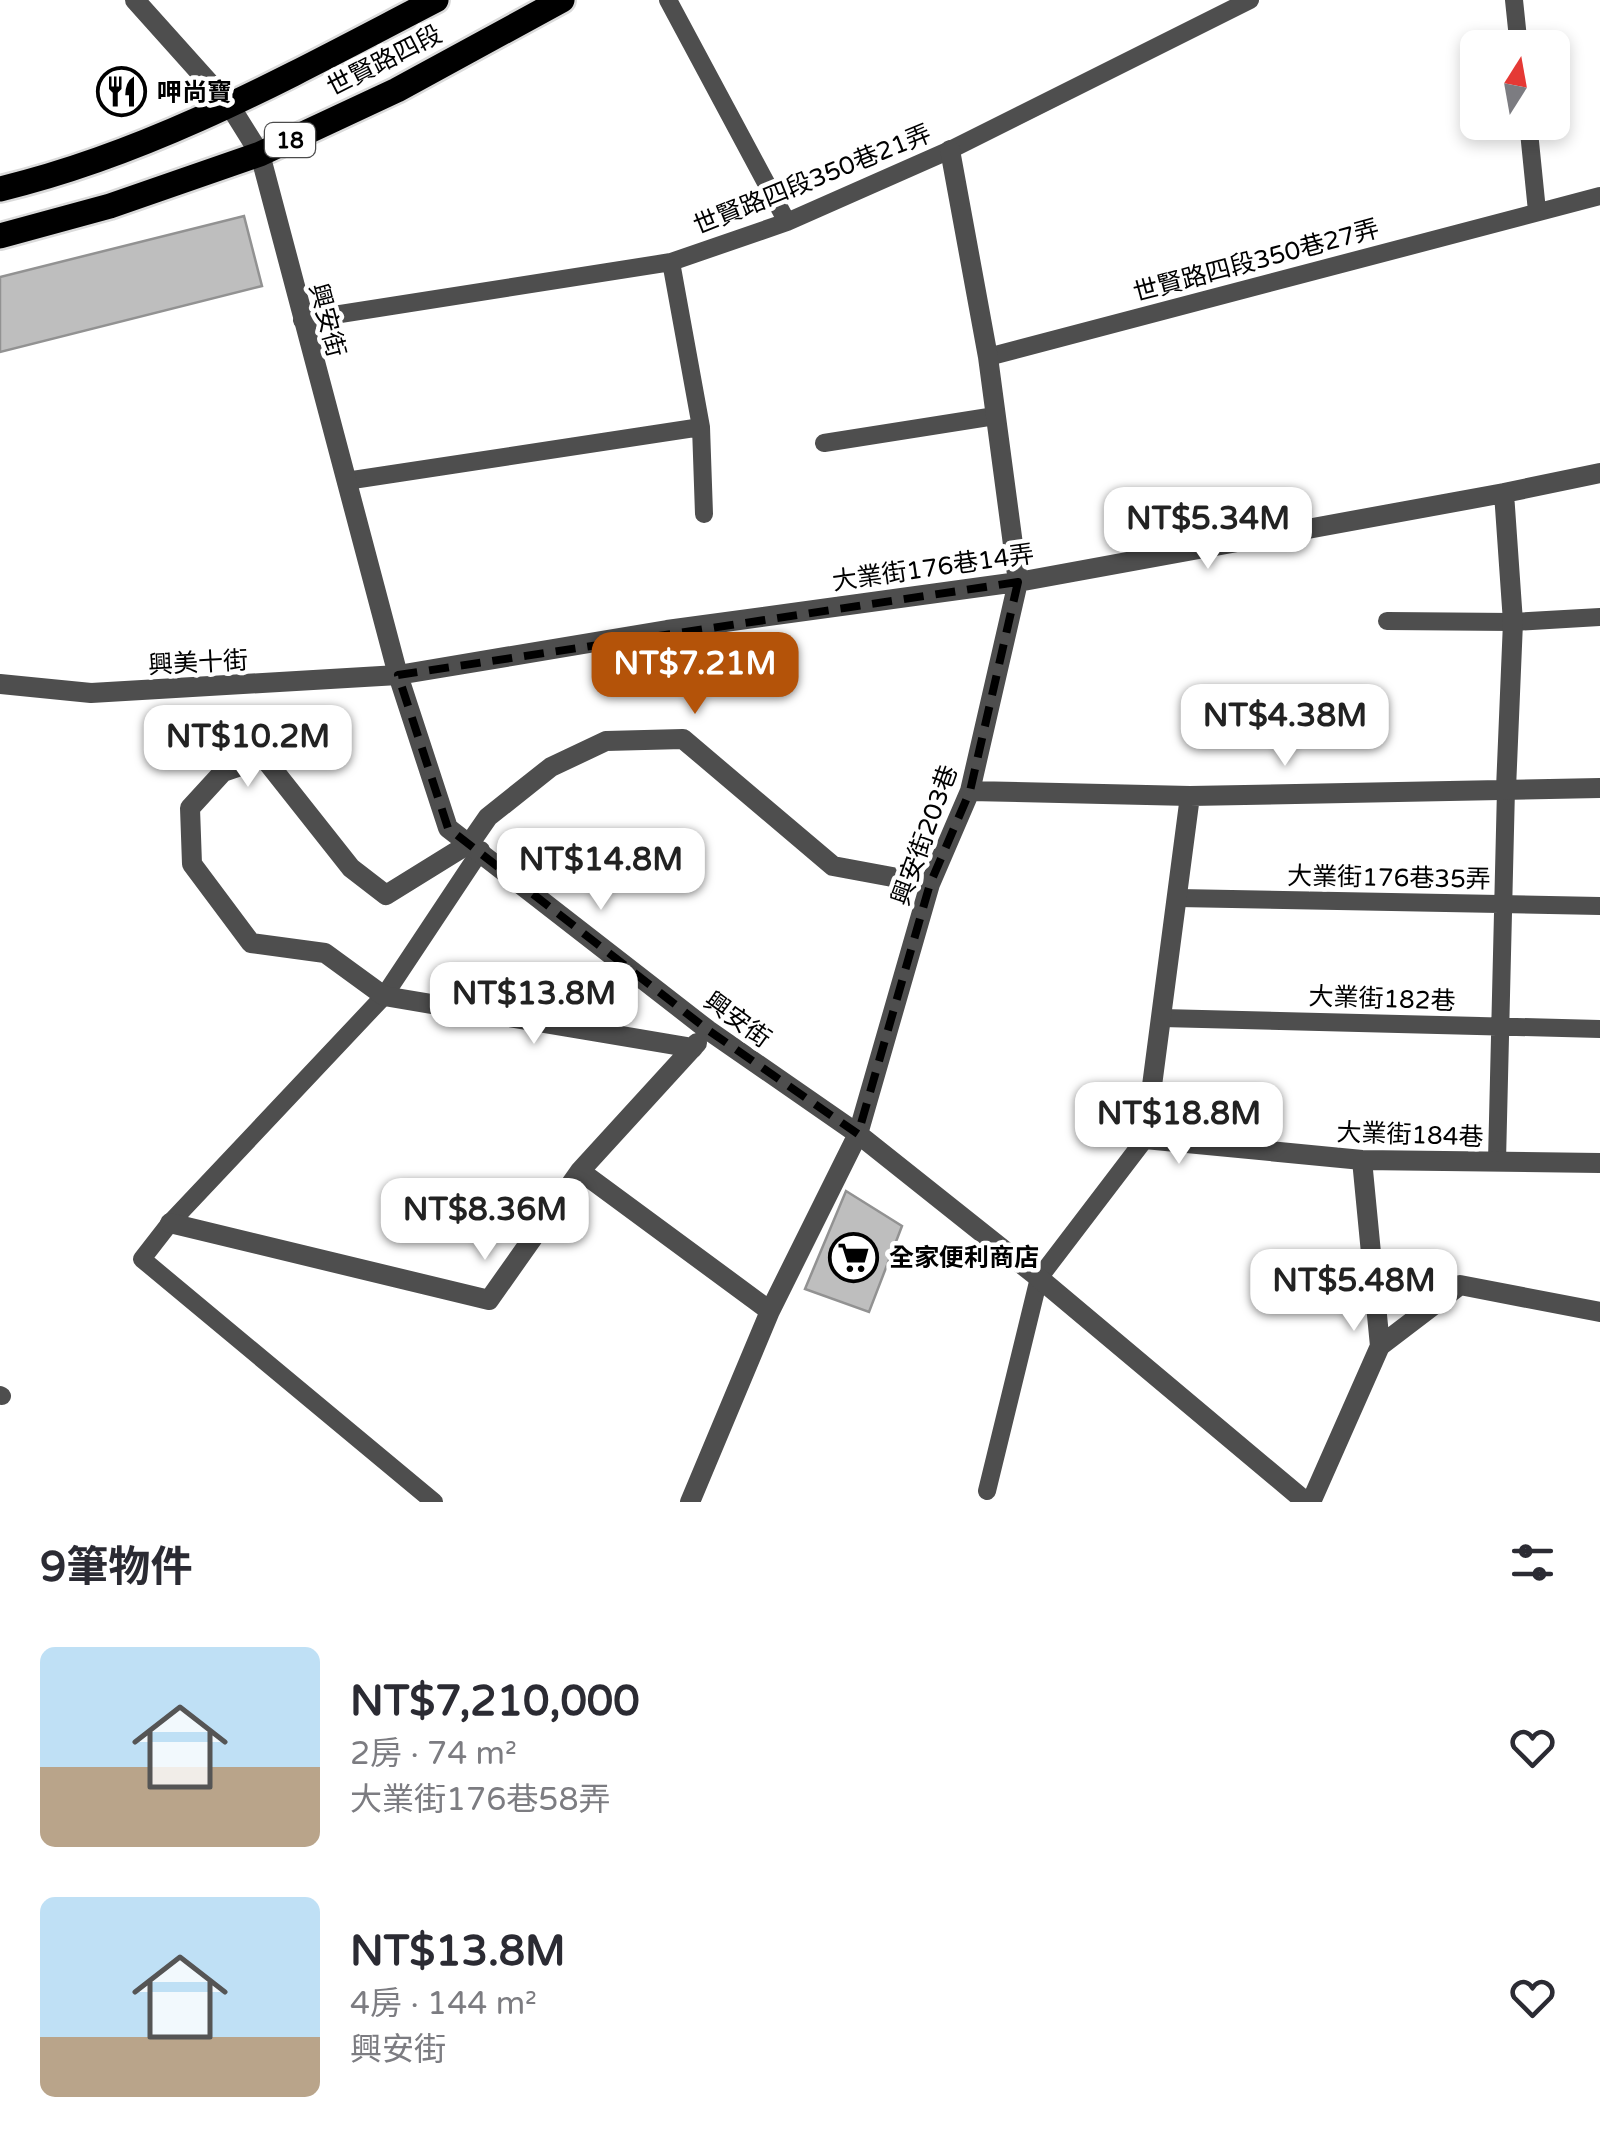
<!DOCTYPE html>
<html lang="zh-TW">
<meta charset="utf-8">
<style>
:root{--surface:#fff;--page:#f7f7f7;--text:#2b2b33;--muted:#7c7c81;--accent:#b45309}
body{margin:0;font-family:"Varela Round","Noto Sans TC",sans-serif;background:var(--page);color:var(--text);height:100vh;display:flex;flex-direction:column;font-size:38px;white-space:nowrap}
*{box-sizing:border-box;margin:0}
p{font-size:32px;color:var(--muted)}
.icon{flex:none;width:55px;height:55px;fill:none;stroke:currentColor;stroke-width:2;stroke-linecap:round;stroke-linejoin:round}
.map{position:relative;height:1502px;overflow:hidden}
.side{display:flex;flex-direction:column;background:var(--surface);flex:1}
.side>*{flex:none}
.needle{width:65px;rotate:11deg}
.fabs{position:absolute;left:1460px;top:30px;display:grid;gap:20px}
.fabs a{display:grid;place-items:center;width:110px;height:110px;border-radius:15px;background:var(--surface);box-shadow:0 5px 15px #0003;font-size:50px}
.price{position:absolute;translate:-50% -85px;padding:0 22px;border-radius:20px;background:#fff;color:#222;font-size:32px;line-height:65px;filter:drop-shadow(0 2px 5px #0008)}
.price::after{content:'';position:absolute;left:50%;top:60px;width:30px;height:22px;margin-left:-15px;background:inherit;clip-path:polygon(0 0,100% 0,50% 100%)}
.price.current{background:var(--accent);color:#fff}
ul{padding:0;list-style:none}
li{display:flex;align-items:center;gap:30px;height:250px;padding:0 40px}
li span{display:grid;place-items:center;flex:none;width:280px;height:200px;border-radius:15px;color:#555}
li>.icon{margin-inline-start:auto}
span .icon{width:120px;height:120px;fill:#fffc;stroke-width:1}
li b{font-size:42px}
h2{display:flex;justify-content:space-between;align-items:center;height:120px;padding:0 40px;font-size:42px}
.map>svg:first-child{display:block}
.building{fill:#bebebe;stroke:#929292;stroke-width:2.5}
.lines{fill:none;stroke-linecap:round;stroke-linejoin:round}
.primary-casing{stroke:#dbdbdb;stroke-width:30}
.service{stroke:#4e4e4e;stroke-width:18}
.minor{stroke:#4e4e4e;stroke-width:20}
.primary{stroke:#000;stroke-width:25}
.marked{fill:none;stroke:#000;stroke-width:8;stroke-dasharray:20 12;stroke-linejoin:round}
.labels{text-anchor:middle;stroke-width:9;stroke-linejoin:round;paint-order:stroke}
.shield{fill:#fff;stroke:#4c4c4c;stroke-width:2.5}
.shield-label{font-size:22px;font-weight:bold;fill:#000}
.street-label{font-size:25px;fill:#000;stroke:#fff}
.poi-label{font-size:25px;font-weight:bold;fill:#000;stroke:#fff;text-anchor:start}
</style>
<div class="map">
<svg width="1600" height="1502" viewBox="0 0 1600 1502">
<rect width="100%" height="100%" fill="#fff"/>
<path class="building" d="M244,216L262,286L0,352V277Z
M846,1191L902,1226L869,1312L805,1289Z"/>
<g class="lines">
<defs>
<path id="primary" d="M0,189C155,152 295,73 436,0
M0,236L110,206L260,154L397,90L562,0"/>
</defs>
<use href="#primary" class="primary-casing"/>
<path class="service" d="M668,0L787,222
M1514,0L1519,48
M1528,122L1537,211
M671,262L701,427L704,514
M302,320L671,262L787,222L950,150L1250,0
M988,357L1600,196
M824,443L995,416
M346,481L701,427
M1387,621L1513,622L1600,617
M1178,898L1600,906
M1162,1018L1600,1029
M1497,1161L1506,789
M0,1395L2,1396
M987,1491L1039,1278L1145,1139
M434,1502L142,1259L170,1223L384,996L481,850"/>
<path class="minor" d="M135,0L230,106L260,154L398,675L448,828L708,1030L858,1134L1039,1278L1306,1502
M1504,493L1600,473
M0,684L91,693L398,675L667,630L1018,582L1504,493L1513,622L1506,789
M970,791L1190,796L1600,788
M1190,796L1145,1139L1362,1160L1600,1163
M693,1048L384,996L325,953L251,943L192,864L190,808L223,772L264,758L351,868L386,895L470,843L488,817L551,767L606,741L683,739L833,866L930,884
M580,1171L770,1311
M170,1223L489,1300L580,1171L697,1043
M1380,1346L1460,1285L1600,1312
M690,1502L770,1311L858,1134L930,884L970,791L1018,582L988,357L950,150
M1311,1502L1380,1346L1362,1160"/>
<use href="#primary" class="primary"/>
</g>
<path class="marked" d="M1018,582L970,791L930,884L858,1134L708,1030L448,828L398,675Z"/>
<defs>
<symbol id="restaurant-ring" viewBox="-11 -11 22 22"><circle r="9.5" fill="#fff" stroke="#000" stroke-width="1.5"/><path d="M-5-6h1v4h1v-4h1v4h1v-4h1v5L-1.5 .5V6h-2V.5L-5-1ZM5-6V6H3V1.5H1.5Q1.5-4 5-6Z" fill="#000"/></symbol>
<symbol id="supermarket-ring" viewBox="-11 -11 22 22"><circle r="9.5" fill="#fff" stroke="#000" stroke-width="1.5"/><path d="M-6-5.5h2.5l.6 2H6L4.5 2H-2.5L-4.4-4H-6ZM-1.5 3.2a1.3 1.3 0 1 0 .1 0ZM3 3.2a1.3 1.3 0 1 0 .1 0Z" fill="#000"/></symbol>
</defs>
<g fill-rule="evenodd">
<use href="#restaurant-ring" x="94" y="64" width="55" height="55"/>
<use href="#supermarket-ring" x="826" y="1230" width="55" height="55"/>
</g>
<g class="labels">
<rect class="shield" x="265" y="123" width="50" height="34" rx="8"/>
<g class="shield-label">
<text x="290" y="148">18</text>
</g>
<g class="street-label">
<text transform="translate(384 60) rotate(-27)" y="9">世賢路四段</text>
<text transform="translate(812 179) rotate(-22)" y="9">世賢路四段350巷21弄</text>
<text transform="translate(1256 260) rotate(-15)" y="9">世賢路四段350巷27弄</text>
<text transform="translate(328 320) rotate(75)" y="9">興安街</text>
<text transform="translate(933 567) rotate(-8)" y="9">大業街176巷14弄</text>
<text transform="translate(198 662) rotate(-3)" y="9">興美十街</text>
<text transform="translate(924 835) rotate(-70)" y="9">興安街203巷</text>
<text transform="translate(1389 877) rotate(1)" y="9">大業街176巷35弄</text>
<text transform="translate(1382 998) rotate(2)" y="9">大業街182巷</text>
<text transform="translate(738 1019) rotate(36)" y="9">興安街</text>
<text transform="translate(1410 1134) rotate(2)" y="9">大業街184巷</text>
</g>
<g class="poi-label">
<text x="157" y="101">呷尚寶</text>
<text x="889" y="1266">全家便利商店</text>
</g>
</g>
</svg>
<div class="fabs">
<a><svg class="needle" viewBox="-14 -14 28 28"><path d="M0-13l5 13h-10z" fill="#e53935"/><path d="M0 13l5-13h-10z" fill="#7c7c81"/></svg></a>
</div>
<b class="price" style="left:1208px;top:572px">NT$5.34M</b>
<b class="price current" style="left:695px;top:717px">NT$7.21M</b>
<b class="price" style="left:1285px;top:769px">NT$4.38M</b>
<b class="price" style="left:248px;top:790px">NT$10.2M</b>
<b class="price" style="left:601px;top:913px">NT$14.8M</b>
<b class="price" style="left:534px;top:1047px">NT$13.8M</b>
<b class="price" style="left:1179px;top:1167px">NT$18.8M</b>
<b class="price" style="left:485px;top:1263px">NT$8.36M</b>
<b class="price" style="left:1354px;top:1334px">NT$5.48M</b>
</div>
<section class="side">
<h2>9筆物件<svg class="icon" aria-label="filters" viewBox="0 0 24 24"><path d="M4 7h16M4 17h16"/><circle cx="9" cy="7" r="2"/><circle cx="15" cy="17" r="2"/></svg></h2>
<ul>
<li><span style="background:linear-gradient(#bfe0f5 60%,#b9a48a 0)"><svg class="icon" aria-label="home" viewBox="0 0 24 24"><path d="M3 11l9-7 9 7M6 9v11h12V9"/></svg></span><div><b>NT$7,210,000</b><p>2房 · 74 m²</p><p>大業街176巷58弄</p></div><svg class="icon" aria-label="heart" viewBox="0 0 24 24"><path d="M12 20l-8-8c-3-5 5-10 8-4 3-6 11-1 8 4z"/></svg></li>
<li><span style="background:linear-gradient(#bfe0f5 70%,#b9a48a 0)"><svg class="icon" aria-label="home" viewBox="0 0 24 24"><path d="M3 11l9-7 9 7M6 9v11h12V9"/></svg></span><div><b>NT$13.8M</b><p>4房 · 144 m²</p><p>興安街</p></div><svg class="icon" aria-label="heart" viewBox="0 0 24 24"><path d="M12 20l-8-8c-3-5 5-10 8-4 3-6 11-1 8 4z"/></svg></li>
</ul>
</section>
